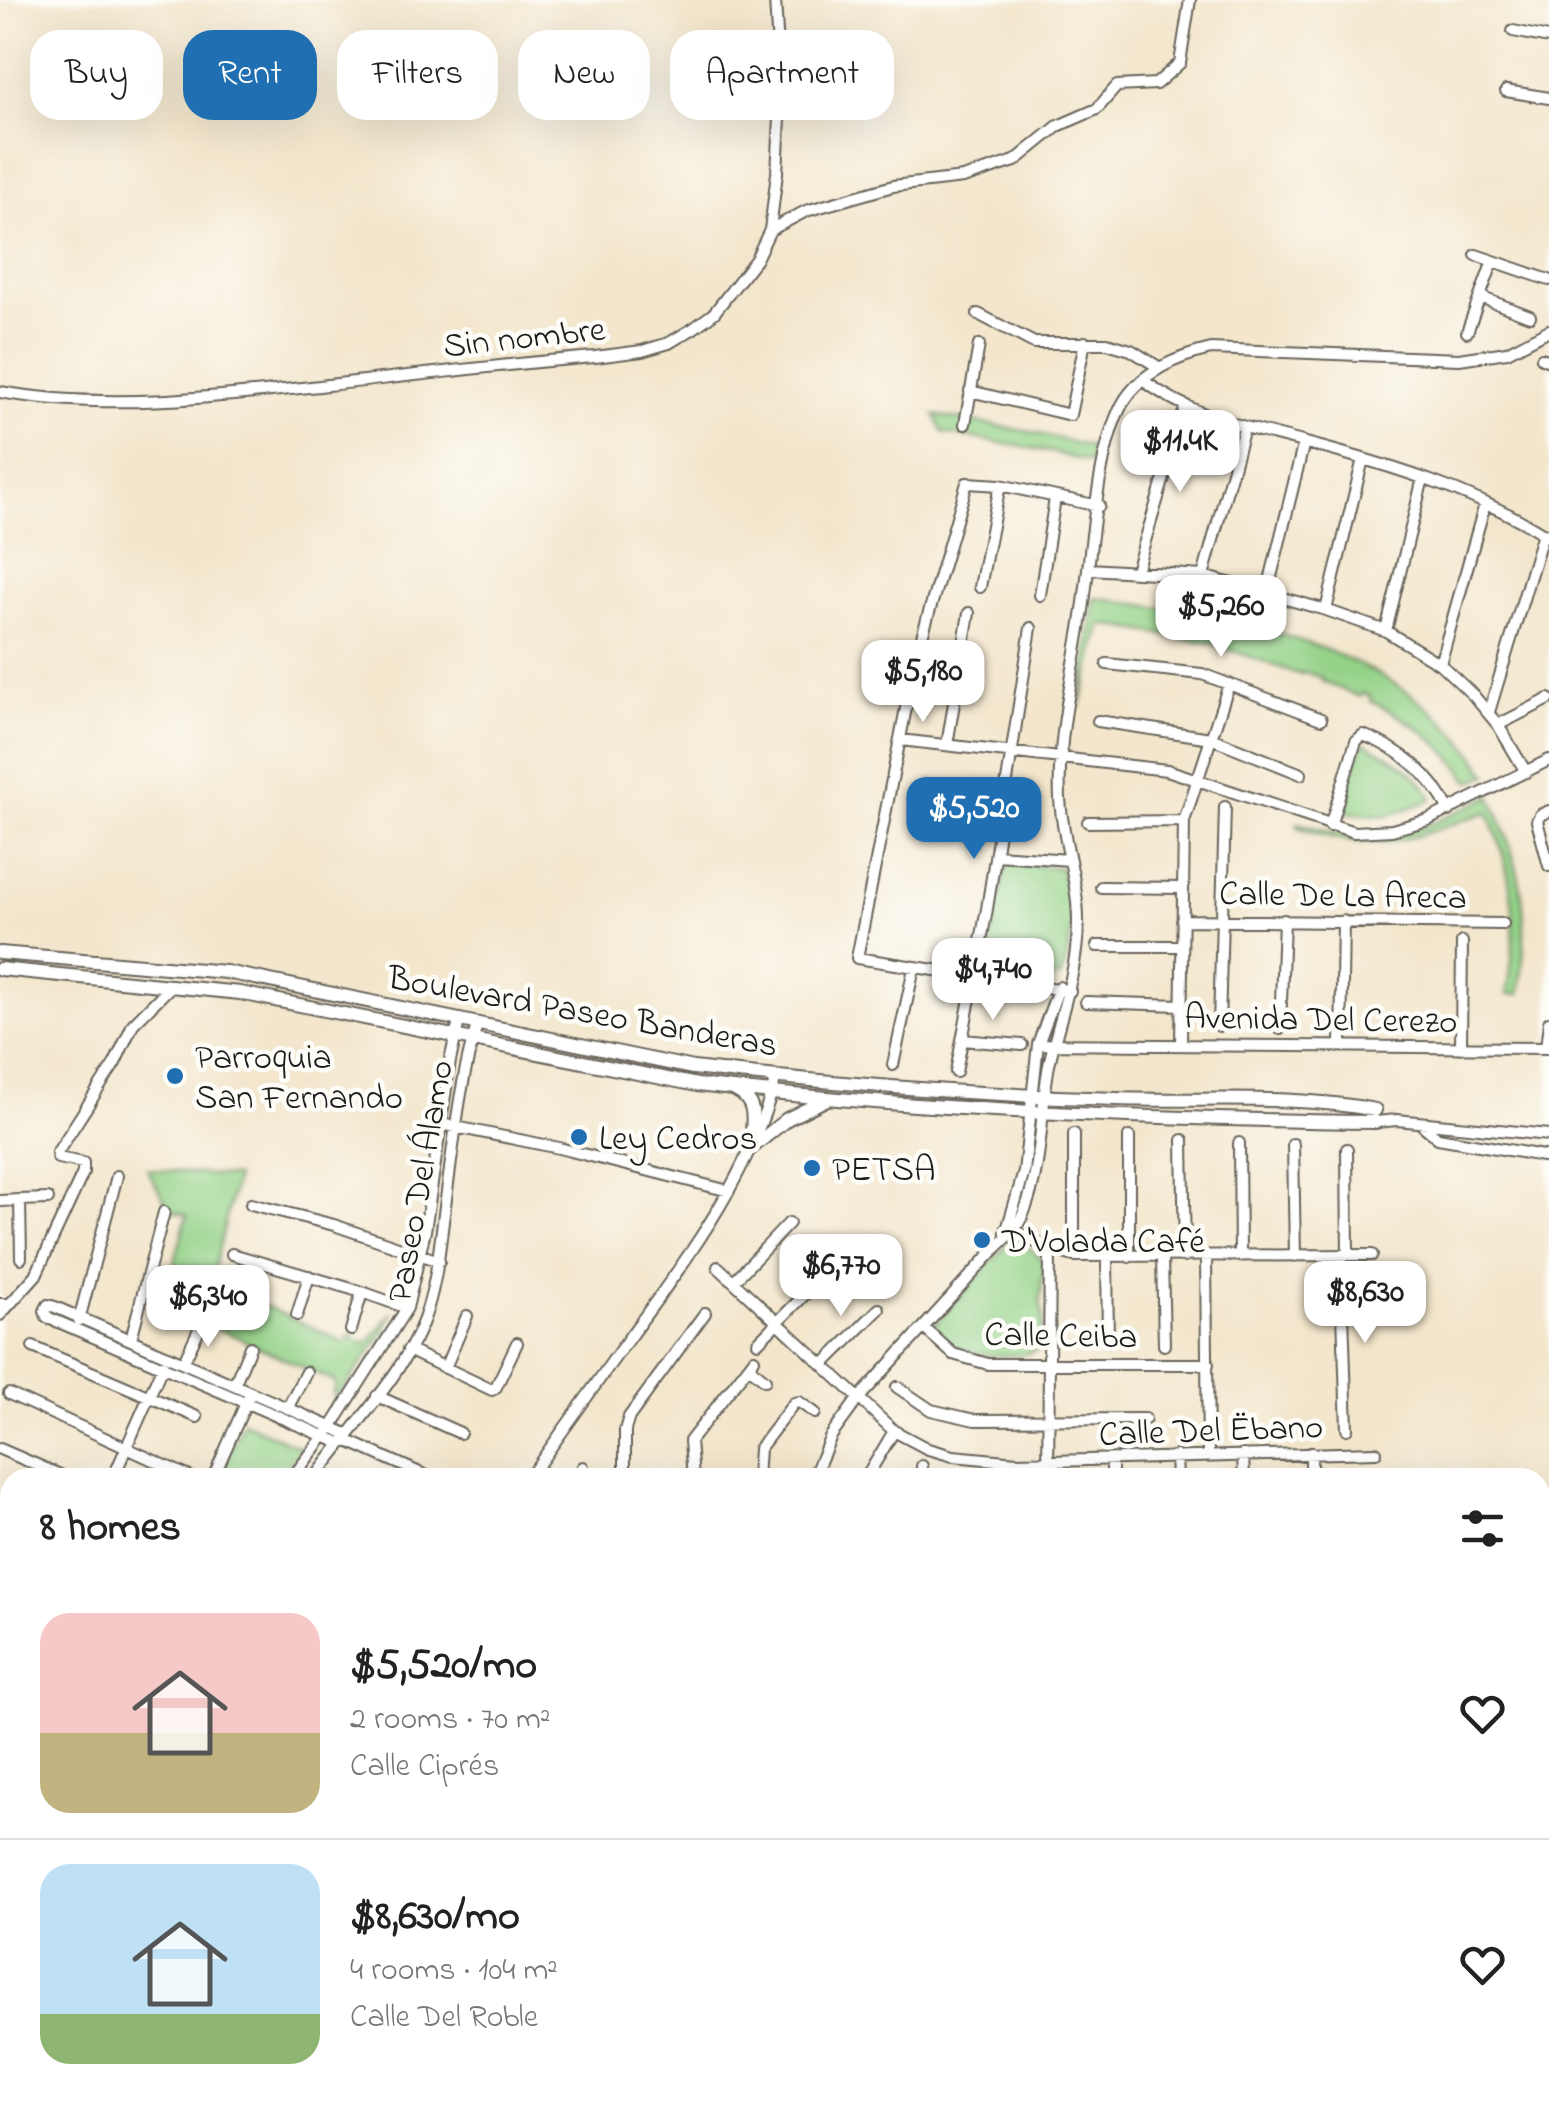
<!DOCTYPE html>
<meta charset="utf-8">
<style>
:root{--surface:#fff;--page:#f6f6f6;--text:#222;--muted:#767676;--line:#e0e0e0;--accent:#1f6fb2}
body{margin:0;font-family:"Indie Flower",sans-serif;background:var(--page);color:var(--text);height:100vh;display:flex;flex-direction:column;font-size:38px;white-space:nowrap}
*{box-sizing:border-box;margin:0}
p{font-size:32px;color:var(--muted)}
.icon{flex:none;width:55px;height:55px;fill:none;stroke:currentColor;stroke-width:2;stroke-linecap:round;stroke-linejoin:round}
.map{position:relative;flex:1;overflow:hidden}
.drawer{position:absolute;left:0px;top:1468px;width:1550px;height:642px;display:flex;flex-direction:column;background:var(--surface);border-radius:30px 30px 0 0;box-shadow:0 10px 40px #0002}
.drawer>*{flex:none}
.banner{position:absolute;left:30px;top:30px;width:1000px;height:90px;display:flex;gap:20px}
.price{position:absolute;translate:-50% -85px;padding:0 22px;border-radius:20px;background:#fff;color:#222;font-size:32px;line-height:65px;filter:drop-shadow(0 2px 5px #0008)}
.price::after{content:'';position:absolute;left:50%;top:60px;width:30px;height:22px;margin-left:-15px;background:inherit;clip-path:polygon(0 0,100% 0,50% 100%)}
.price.selected{background:var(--accent);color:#fff}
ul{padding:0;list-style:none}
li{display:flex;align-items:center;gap:30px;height:250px;padding:0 40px}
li+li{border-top:2px solid var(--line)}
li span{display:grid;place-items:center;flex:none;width:280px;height:200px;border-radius:30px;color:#555}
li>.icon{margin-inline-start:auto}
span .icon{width:120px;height:120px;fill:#fffc;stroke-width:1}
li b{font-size:42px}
h2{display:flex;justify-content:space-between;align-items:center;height:120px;padding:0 40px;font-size:42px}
.pill{padding:0 35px;border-radius:30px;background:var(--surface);box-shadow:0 10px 40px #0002;font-size:35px;line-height:90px}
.pill.selected{background:var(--accent);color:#fff}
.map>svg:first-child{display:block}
.green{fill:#94d288;stroke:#587752;stroke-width:2.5}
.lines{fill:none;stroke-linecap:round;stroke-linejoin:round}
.stream{stroke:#54c2c9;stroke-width:2.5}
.minor-casing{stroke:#67635a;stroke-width:14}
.major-casing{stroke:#67635a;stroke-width:16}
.minor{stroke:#fff;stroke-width:10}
.major{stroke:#fff;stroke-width:12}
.poi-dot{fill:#1f6fb2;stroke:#fdfcf7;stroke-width:4}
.labels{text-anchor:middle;stroke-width:9;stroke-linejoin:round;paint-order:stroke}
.street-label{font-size:35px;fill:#1c1c1c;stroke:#fdfcf7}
.poi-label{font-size:35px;fill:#1c1c1c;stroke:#fdfcf7;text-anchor:start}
</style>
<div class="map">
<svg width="1549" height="2108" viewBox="0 0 1549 2108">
<rect width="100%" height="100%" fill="#fdfcf7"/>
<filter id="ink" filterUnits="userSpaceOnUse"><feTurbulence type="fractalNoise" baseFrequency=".01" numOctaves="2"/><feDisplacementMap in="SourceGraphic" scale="20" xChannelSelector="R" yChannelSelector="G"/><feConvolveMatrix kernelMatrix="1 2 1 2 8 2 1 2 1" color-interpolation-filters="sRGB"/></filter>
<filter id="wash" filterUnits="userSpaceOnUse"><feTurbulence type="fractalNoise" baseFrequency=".0048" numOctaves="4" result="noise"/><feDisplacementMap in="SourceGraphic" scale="40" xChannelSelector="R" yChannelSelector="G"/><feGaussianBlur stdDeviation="2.25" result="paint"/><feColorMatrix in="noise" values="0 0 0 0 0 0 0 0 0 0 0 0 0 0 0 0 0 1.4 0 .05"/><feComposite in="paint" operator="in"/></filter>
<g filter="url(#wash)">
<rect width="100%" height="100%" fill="#f3e6cc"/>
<path class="green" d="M935,415L1031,432L1091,447L1090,463L1051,452L943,433Z
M1095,598C1234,617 1408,646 1488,775L1470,782C1445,744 1412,720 1370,701L1371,697L1362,693L1360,697L1321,681V677L1303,672L1301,675L1211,643L1102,624L1080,707Z
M1363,742C1387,754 1422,773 1432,800L1387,816L1340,812Z
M932,782L957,787L948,831L923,826Z
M1491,796C1523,871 1531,912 1519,994H1507C1519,926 1515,877 1488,812C1407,838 1385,858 1298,827V823C1386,850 1411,834 1491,796Z
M1007,863L1060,868C1074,903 1075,944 1060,978L983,972Z
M147,1169L236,1177L211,1282L347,1343L350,1335L367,1344L393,1312L382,1336L332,1405L336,1382L164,1304L187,1215L170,1210Z
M1011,1240L1033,1250L1044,1263L1040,1304L1043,1318L1041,1348C1022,1360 977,1357 958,1347C950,1343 943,1337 937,1331L936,1323Z
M243,1422L302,1448L281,1477H219Z
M0,1558L10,1562V1811L0,1813Z"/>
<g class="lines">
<path class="stream" d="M0,2051L10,2043"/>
</g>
</g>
<g filter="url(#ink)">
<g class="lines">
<defs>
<path id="minor" d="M1513,31L1549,38
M1506,91L1549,98
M770,230L806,211L893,186L963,178L1015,161L1058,126L1097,109L1117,86L1156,84L1180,63L1190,0
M1476,255L1549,280
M1480,297L1530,316
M978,314L1034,343H1107L1131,350L1160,368
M1467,332L1493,261
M1542,358L1549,361
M1142,380C1199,420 1240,425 1306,443C1389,465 1475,491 1549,537
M970,391L1070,415L1085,342
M0,392C108,411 220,397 328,385C417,375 506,364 595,357L642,351L669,343L694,328L714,313L756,259L770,230L777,173L781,100L775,0
M965,424L979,345
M1089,569L1203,576L1326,610L1386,631L1440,664L1474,696L1498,725L1526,772
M1136,571L1185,408
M1203,576L1244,428
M980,587L1000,485
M1267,593L1304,442
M1040,595L1055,498
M1326,610L1363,459
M1386,631L1423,478
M1107,664L1202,674L1321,719
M1440,664L1485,504
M1489,712L1543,533
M1098,721L1211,738L1301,774
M1498,725L1549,699
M900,740L1167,770L1354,832L1392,830L1428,820L1549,760
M947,745L969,613
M1549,811L1540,815L1537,821L1549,866
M1088,822L1184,821
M1330,826L1356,741L1363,735C1400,749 1432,774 1449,811
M996,855L1070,860
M1101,887L1183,888
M1182,920L1503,924
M1097,946H1181
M1070,991L857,958L916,657L967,483L1000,485L1099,506
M1086,1002L1181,1005
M1219,1026L1225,807
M1280,1029L1284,920
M962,1040L1022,1045
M1181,1043L1184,821L1229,684
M1038,1044L1549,1048
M1341,1046L1343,921
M1461,1048L1462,942
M1546,1048L1549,1022
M893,1065L914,968
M956,1072L987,909L1031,628
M1376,1122L1397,1120L1549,1135
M1420,1123L1438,1138L1549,1157
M441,1124L559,1148L729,1191
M1074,1134V1256
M1129,1137V1257
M1183,1140L1185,1257
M1239,1143L1240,1256
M1293,1144L1295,1256
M1347,1149L1348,1255
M20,1200L48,1199
M0,1201L20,1200L21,1258
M251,1204L334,1225L439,1261
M1007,1228L1050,1249L1074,1256L1372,1255
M1006,1233L1024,1172L1038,1044L1059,987
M232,1254L362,1292L407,1308
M1341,1255L1347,1429
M1107,1257L1108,1341
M1162,1257L1164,1345
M1206,1257L1208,1455
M718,1267L894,1431L928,1449L953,1456L1017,1462L1376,1452
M735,1280L789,1223
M0,1304H10L0,1315
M10,1304L36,1275L83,1173V1163L58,1158L57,1153L115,1063L133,1024L172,985
M297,1315L309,1276
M79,1320L117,1176
M924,1328L953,1354L988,1364H1208
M351,1330L362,1292
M131,1339L164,1212
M758,1342L834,1265
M33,1347L197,1417
M408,1350L492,1390L496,1387L517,1343
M184,1361L201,1325
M823,1365L879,1309
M749,1367L765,1380
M445,1368L467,1316
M235,1383L250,1347
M897,1387L931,1410L975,1420L1145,1419
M9,1394L192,1478
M377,1396L460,1433
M288,1407L306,1372
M348,1441L347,1434L55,1307L48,1305L45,1311L47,1317L340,1443L348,1441L431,1478
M0,1449L67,1478
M1243,1455L1244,1478
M1176,1456L1177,1478
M1112,1460V1478
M922,1466V1478
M113,1478L163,1365
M213,1478L249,1396
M292,1478L332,1426L407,1308L425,1231L450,1061L459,1021
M315,1478C350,1430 403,1375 424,1319C438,1280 440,1240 446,1199C454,1141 460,1080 477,1025
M529,1478C563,1430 597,1382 631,1335C690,1255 750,1175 776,1077
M577,1478L583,1467
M625,1478V1430L629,1417L705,1313
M693,1478L690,1441L754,1359
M757,1478L759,1449L794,1403L799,1402L815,1413
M813,1478L831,1436L858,1399L996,1248C1010,1234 1019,1227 1026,1207C1043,1162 1040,1111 1049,1065C1059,1018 1077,974 1078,925C1079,882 1062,840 1060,798C1057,736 1074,671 1083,610C1091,555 1097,447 1123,403C1142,371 1177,357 1211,349L1459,359L1507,352L1549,330
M866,1478L894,1431
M1048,1478L1050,1249
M1311,1478V1453
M0,1504L10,1509
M0,1910L10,1906
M1540,1939L1549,1923
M232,2100L264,2108
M885,2100L1074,2108
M1375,2100L1379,2102
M1483,2100L1502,2108
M133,2108L134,2100
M281,2108L283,2100
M310,2108L312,2100
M363,2108L365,2100
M419,2108L421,2100
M477,2108L479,2100
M551,2108L552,2100
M607,2108L608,2100
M662,2108L663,2100
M706,2108V2100
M1272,2108L1276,2100
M1291,2108L1294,2100
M1336,2108L1340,2100
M1394,2108L1398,2100
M1449,2108L1453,2100"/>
<path id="major" d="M0,953L226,972L693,1068C834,1084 976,1095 1117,1099C1202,1102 1291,1094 1375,1110
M0,969L240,993L697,1085C922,1111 1149,1119 1376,1122
M735,1090C760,1102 752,1125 750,1149
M750,1149L787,1119L827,1099"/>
</defs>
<use href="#minor" class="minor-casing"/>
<use href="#major" class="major-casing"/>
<use href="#minor" class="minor"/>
<use href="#major" class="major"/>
</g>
</g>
<g class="poi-dot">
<circle cx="175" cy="1076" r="10"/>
<circle cx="579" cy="1137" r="10"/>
<circle cx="812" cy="1168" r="10"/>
<circle cx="982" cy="1240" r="10"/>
</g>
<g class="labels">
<g class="street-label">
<text transform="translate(524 336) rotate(-6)" y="12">Sin nombre</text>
<text transform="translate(1343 894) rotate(1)" y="12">Calle De La Areca</text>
<text transform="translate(583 1010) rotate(10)" y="12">Boulevard Paseo Banderas</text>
<text transform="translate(1321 1018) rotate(1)" y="12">Avenida Del Cerezo</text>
<text transform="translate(419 1181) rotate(-80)" y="12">Paseo Del Álamo</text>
<text transform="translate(1061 1334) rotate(1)" y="12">Calle Ceiba</text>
<text transform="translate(1211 1429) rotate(-2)" y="12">Calle Del Ëbano</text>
</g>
<g class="poi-label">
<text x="195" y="1068">Parroquia<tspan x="195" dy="40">San Fernando</tspan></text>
<text x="599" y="1149">Ley Cedros</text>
<text x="832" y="1180">PETSA</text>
<text x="1002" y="1252">D'Volada Café</text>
</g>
</g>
</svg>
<b class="price" style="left:1180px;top:495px">$11.4K</b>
<b class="price" style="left:1221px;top:660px">$5,260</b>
<b class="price" style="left:923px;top:725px">$5,180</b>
<b class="price selected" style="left:974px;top:862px">$5,520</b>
<b class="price" style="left:993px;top:1023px">$4,740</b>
<b class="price" style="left:841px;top:1319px">$6,770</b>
<b class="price" style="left:1365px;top:1346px">$8,630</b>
<b class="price" style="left:208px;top:1350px">$6,340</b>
<div class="banner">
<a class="pill">Buy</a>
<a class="pill selected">Rent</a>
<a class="pill">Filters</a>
<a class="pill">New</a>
<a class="pill">Apartment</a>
</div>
<section class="drawer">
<h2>8 homes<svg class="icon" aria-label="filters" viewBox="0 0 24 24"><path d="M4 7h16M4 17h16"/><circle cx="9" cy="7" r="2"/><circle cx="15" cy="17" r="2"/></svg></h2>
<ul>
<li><span style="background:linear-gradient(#f6c9c9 60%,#c2b280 0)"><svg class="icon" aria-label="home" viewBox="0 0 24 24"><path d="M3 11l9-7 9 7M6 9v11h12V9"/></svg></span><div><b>$5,520/mo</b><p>2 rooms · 70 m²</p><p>Calle Ciprés</p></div><svg class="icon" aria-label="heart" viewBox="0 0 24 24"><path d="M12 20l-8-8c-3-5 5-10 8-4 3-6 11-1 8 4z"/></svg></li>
<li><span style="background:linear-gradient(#bfe0f5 75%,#8fb573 0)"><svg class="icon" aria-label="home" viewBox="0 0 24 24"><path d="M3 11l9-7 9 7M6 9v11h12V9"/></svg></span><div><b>$8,630/mo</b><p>4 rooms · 104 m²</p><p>Calle Del Roble</p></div><svg class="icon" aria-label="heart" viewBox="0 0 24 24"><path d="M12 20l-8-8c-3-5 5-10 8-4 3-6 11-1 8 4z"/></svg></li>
</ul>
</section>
</div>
